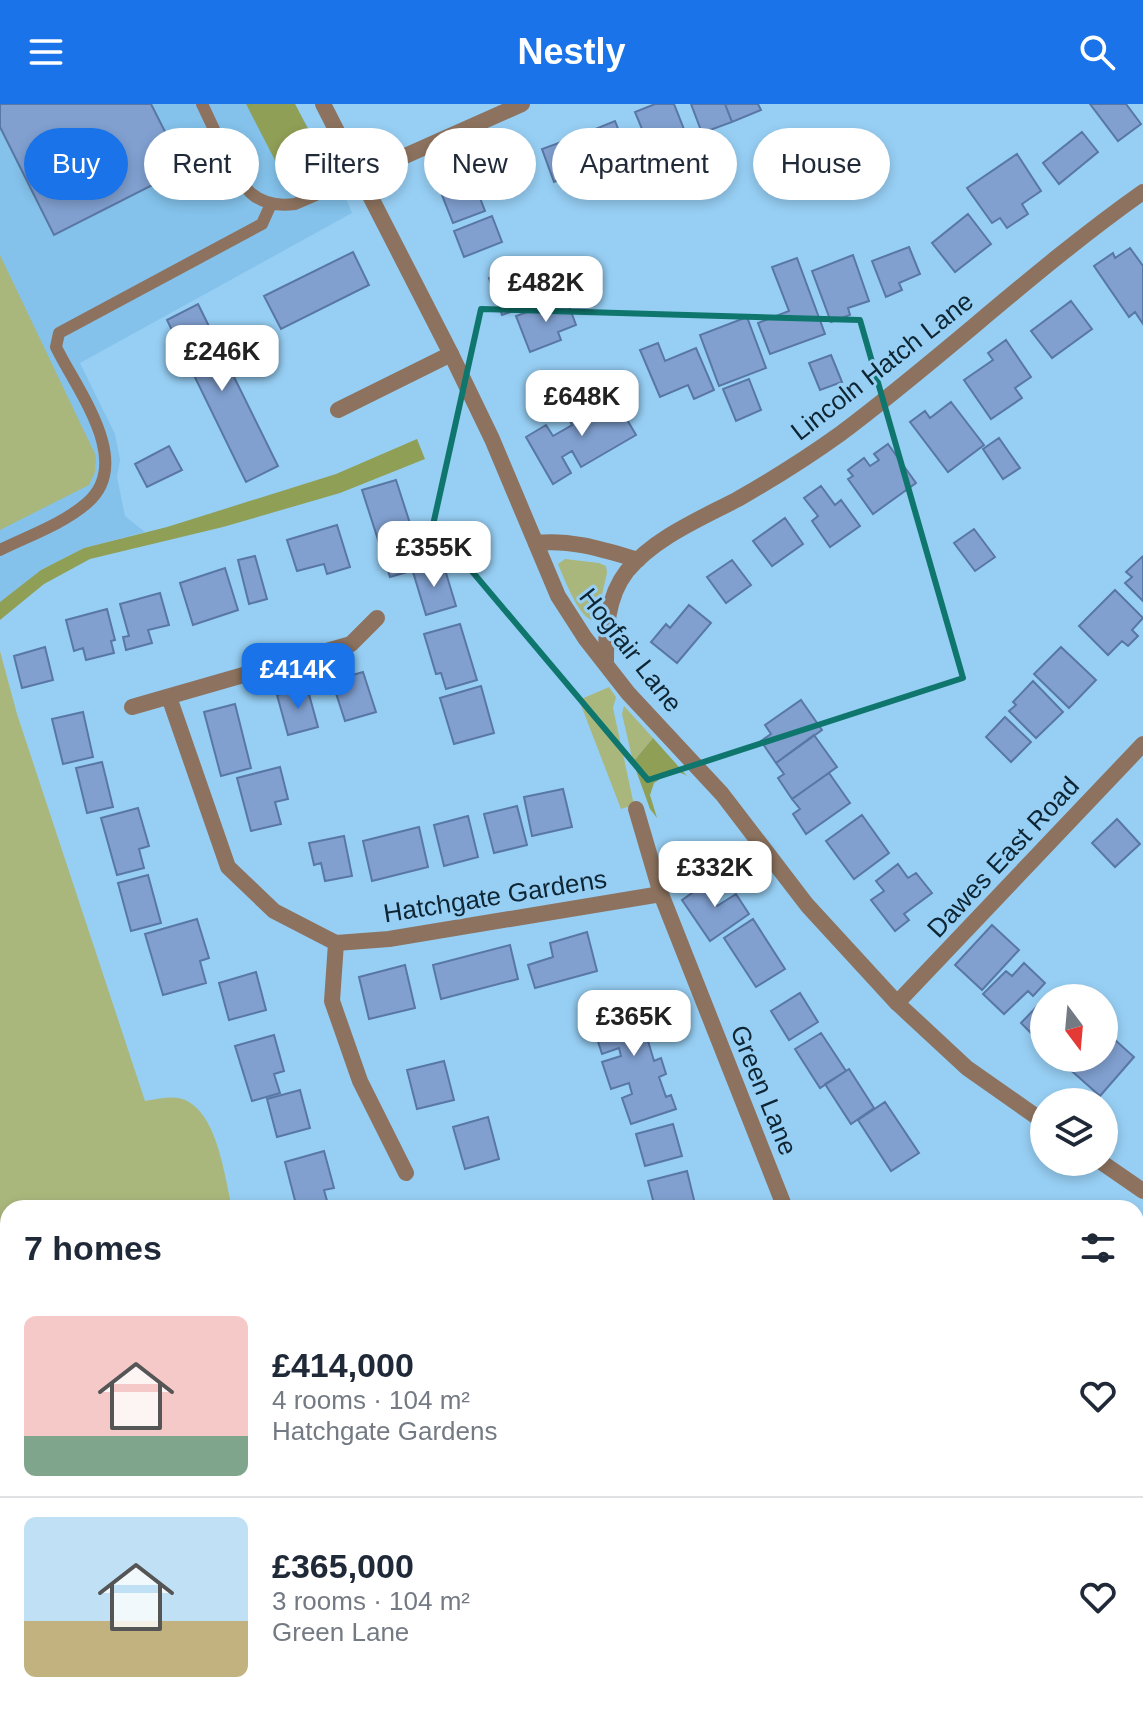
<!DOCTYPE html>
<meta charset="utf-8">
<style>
:root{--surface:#fff;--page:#f6f6f7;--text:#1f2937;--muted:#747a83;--line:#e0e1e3;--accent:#1a73e8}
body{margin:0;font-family:Helvetica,sans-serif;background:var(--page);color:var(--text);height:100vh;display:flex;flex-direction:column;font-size:30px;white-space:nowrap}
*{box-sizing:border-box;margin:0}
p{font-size:26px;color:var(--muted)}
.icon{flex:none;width:44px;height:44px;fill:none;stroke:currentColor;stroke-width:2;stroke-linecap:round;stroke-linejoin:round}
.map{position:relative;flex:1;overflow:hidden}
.panel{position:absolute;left:0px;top:1096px;width:1144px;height:512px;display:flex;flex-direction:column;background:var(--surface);border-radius:24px 24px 0 0;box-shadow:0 4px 12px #0003}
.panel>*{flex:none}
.top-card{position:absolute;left:24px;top:24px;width:1096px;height:72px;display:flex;gap:16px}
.needle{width:52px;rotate:164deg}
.fabs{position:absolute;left:1030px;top:880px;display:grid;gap:16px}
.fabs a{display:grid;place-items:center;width:88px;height:88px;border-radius:50%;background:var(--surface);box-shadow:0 4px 12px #0003;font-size:40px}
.price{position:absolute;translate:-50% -68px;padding:0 18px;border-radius:16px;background:#fff;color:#222;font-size:26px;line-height:52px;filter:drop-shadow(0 2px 4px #0008)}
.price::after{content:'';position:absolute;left:50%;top:48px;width:24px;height:18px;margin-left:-12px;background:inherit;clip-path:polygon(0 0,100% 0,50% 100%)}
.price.active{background:var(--accent);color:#fff}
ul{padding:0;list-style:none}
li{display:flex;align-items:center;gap:24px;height:200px;padding:0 24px}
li+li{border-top:2px solid var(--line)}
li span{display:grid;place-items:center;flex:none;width:224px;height:160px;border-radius:12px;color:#555}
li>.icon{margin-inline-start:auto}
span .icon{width:96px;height:96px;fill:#fffc;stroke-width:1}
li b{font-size:34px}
h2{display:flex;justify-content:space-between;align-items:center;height:96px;padding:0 24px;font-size:34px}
.pill{padding:0 28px;border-radius:36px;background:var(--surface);box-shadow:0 4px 12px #0003;font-size:28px;line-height:72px}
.pill.active{background:var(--accent);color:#fff}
header{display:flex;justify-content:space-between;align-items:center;height:104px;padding:0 24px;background:var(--accent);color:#fff;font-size:36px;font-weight:700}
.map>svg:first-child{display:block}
.built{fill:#84c2eb}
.green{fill:#aab77c}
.forest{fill:#909f56}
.building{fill:#81a0d0;stroke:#5977a4;stroke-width:2}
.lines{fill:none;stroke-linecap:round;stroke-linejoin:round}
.service{stroke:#8d735f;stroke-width:12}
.minor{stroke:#8d735f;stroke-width:16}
.tertiary{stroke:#8d735f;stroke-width:16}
.marked{fill:none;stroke:#0f766e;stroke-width:6;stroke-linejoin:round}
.labels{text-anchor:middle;stroke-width:6;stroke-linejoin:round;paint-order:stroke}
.street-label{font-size:26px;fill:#0e2533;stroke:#97cff4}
</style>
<header><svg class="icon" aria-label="menu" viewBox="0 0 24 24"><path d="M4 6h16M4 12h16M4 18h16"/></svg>Nestly<svg class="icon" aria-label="search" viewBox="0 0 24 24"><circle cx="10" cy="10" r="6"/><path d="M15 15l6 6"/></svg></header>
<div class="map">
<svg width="1143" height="1608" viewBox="0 0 1143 1608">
<rect width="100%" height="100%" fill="#97cff4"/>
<path class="built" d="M0,0H295L340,80L352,109L80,259L115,330L120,356L117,373L125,412L145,428L84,444L41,466L0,498Z"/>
<path class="green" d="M0,151L96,352L95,368L89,381L0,426Z
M565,455L599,459L606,462L607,469L597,512L592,516C578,512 564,474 558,460Z
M0,547L17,610L145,997C160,995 176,990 189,998C218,1015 225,1074 232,1104H8V1489L0,1494Z
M609,583L616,593L613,604L634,701L621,705L579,596Z
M624,602L653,634L633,658L622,610Z"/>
<path class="forest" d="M246,0H295L318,44L279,64Z
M417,335L425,355L340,389L223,423L90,455L44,480L0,516V498L41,466L84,444L167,423L336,370Z
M653,634L687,672C674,663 665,672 654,679L650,691L657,714L650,705L633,658Z"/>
<path class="building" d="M0,0H151L184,65L54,131L0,23Z
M655,0H674L687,33L651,47L635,8Z
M691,0H725L732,18L702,29Z
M725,0H758L761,6L732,18Z
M1090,0H1126L1141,20L1118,37Z
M615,17L628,50L591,64L578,32Z
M1082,28L1098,48L1059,80L1043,59Z
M578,32L591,64L554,78L542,45Z
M520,35L530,59L510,67L501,43Z
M1017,50L1041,87L1022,100L1028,110L1007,124L1000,114L992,119L967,84Z
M472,74L485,107L453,119L440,86Z
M968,110L991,140L955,168L932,139Z
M492,112L502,138L464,153L454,127Z
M909,143L920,170L899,179L902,186L886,193L872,157Z
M1130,144L1143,162V220L1135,208L1129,213L1094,162L1113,149L1115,154Z
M353,148L369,181L281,225L264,192Z
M853,151L869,197L848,204L850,211L831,218L812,167Z
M797,154L825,230L770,250L758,219L789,207L772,163Z
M522,162L526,173L543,167L551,189L534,196L536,199L502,211L489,174Z
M566,194L576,221L558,228L561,236L530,248L516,212Z
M1071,197L1092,225L1052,254L1031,227Z
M198,200L278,362L246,378L167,216Z
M747,213L766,264L719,282L700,231Z
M1006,236L1031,273L1015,284L1022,294L991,315L964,276L993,256L988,249Z
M658,239L665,257L696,244L714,286L694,295L688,281L660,293L640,246Z
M831,251L842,278L820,286L809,259Z
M749,275L761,306L736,317L723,285Z
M612,290L636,331L581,363L572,347L562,353L571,369L553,380L526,333L546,321L553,332L572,321L569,315Z
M951,298L984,341L948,368L910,318L925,307L930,314Z
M999,334L1020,364L1003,375L983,345Z
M888,340L916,379L873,410L848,375L853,372L848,366L864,354L870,362L879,356L874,350Z
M169,342L182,366L147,383L135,360Z
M396,376L424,463L390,473L362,386Z
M821,382L835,401L841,396L860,422L830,443L812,417L818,412L804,394Z
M785,414L803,440L772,462L753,437Z
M337,421L350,463L327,470L324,460L297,467L287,436Z
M974,425L995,453L975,467L954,439Z
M255,452L267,495L249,500L238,456Z
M1143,452V497L1125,479L1132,473L1126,468Z
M732,456L751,481L726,499L707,473Z
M443,459L456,502L426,511L413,468Z
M225,464L238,506L193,521L180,479Z
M1115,486L1143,514L1132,526L1138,532L1128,542L1122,537L1108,551L1079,522Z
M160,489L169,521L148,526L152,539L126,546L123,533L129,532L120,500Z
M689,501L711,519L677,559L651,538L666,520L670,524Z
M107,505L115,536L111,537L114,549L86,556L83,544L74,547L66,516Z
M460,520L477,576L446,585L441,569L436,570L424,530Z
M45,543L53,576L22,584L14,552Z
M1061,543L1096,576L1069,604L1034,570Z
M363,568L376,608L345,617L332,577Z
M1033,577L1063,608L1036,634L1009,607L1016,601L1013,598Z
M481,582L494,629L454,640L440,594Z
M307,583L318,623L288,631L277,591Z
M801,596L822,626L776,659L761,637L771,630L765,621Z
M235,600L251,664L221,672L204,608Z
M83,608L93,653L63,660L52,615Z
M1005,613L1031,638L1011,658L986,633Z
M814,631L837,663L792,695L778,674L784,670L776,659Z
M102,658L113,703L87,709L76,664Z
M280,663L288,695L275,698L281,720L251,727L237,674Z
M829,669L850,699L806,730L793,710L800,705L792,695Z
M563,685L572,723L532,732L524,693Z
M517,702L527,741L494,749L484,710Z
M138,704L149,742L139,745L144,764L117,771L101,714Z
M862,711L889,749L854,775L826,737Z
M468,712L478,753L444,762L434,721Z
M1117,715L1140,740L1115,763L1092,739Z
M419,723L428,763L372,777L363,737Z
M344,732L352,772L325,777L321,759L314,761L309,739Z
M898,760L908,774L916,769L932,789L904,810L909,816L895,827L871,796L884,787L876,777Z
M721,769L727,778L709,790L717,802L736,790L749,810L710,837L682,796Z
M148,771L161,819L131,827L118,779Z
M197,815L209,854L200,857L206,879L163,891L145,830Z
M753,815L785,865L756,883L724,834Z
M992,821L1019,846L982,886L955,861Z
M587,828L597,867L535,884L528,861L553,853L550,839Z
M510,841L518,875L441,895L433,861Z
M1024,859L1045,879L1033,892L1028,887L1004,910L983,890L1006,867L1012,872Z
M405,861L415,904L369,915L359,873Z
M256,868L266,906L229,916L219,879Z
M800,889L818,918L789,936L771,907Z
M647,893L660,933L648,937L654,957L661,954L666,970L659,973L666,993L671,991L676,1005L631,1020L622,994L632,990L629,979L611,985L602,958L621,952L619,944L602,950L592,919L601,916L599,908Z
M1044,895V930L1038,936L1021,919Z
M1104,926L1134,953L1100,992L1057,954H1104Z
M821,929L846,967L820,984L795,945Z
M274,931L284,967L274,970L280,989L252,997L235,942Z
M444,957L454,996L417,1005L407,966Z
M849,965L874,1004L851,1020L825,980Z
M300,986L310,1024L277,1033L267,995Z
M885,998L919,1049L891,1067L858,1016Z
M488,1013L499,1055L465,1065L453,1023Z
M673,1020L682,1052L645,1062L636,1030Z
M324,1047L334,1084L324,1086L329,1104H297L285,1058Z
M687,1067L695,1100L680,1104H655L648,1077Z
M1143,1151V1204L1136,1205V1153Z
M1136,1330H1143V1354L1136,1355Z
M1143,1538V1595L1136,1596V1539Z
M306,1600H393L395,1608H308Z
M433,1600H478L460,1605L461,1608H435Z"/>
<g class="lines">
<path class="service" d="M202,0C213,22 235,76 252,90C264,100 280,102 295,100L360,72
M0,446C28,432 63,420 87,399C135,358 76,285 56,243L59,229L262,120L271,100"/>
<path class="minor" d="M360,72L522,0
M338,306L451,250
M536,439C571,435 604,446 638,456
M606,559C606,527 606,494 627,467C656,433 700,415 738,395C773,375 808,353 840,330C943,253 1038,162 1143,88
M169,593L228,763L274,807L336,839L389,835L661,790
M132,603L351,540L377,514
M636,705L661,790L785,1104
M336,839L332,897L360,977L406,1069
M897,899L1143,640
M870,1608V1600"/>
<path class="tertiary" d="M323,0L451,250L492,335L558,492L585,534L628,589L722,690L807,801L897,899L967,964L1044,1018
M1101,1058L1143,1087
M1136,1262L1143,1261
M65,1608L72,1600"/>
</g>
<path class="marked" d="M481,205L860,216L963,574L648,676L433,421Z"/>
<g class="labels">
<g class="street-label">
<text transform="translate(882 262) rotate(-38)" y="9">Lincoln Hatch Lane</text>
<text transform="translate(631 546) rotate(52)" y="9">Hogfair Lane</text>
<text transform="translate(1003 753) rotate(-47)" y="9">Dawes East Road</text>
<text transform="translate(495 792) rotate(-9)" y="9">Hatchgate Gardens</text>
<text transform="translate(764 986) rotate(68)" y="9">Green Lane</text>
</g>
</g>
</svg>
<div class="fabs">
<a><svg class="needle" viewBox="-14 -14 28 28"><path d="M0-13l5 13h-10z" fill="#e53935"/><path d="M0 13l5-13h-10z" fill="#747a83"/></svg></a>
<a><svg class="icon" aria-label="layers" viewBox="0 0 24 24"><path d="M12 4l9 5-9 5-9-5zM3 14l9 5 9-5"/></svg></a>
</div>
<b class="price" style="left:546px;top:220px">£482K</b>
<b class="price" style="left:222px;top:289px">£246K</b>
<b class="price" style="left:582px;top:334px">£648K</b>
<b class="price" style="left:434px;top:485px">£355K</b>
<b class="price active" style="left:298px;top:607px">£414K</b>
<b class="price" style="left:715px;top:805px">£332K</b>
<b class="price" style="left:634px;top:954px">£365K</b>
<div class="top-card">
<a class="pill active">Buy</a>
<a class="pill">Rent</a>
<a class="pill">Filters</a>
<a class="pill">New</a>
<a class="pill">Apartment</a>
<a class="pill">House</a>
</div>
<section class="panel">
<h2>7 homes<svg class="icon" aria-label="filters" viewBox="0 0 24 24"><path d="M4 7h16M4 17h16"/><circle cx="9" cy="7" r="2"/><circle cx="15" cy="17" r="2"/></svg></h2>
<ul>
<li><span style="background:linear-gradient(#f6c9c9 75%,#7fa58c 0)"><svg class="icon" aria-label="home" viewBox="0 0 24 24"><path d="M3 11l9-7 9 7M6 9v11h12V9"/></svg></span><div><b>£414,000</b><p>4 rooms · 104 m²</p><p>Hatchgate Gardens</p></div><svg class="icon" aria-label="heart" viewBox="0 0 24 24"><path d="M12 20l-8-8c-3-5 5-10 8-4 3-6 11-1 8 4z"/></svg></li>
<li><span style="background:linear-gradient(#bfe0f5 65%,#c2b280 0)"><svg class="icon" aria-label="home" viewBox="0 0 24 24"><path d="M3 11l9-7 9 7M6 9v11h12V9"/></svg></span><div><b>£365,000</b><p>3 rooms · 104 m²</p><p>Green Lane</p></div><svg class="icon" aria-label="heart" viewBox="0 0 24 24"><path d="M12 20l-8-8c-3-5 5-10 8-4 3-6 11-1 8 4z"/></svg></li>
</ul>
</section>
</div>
